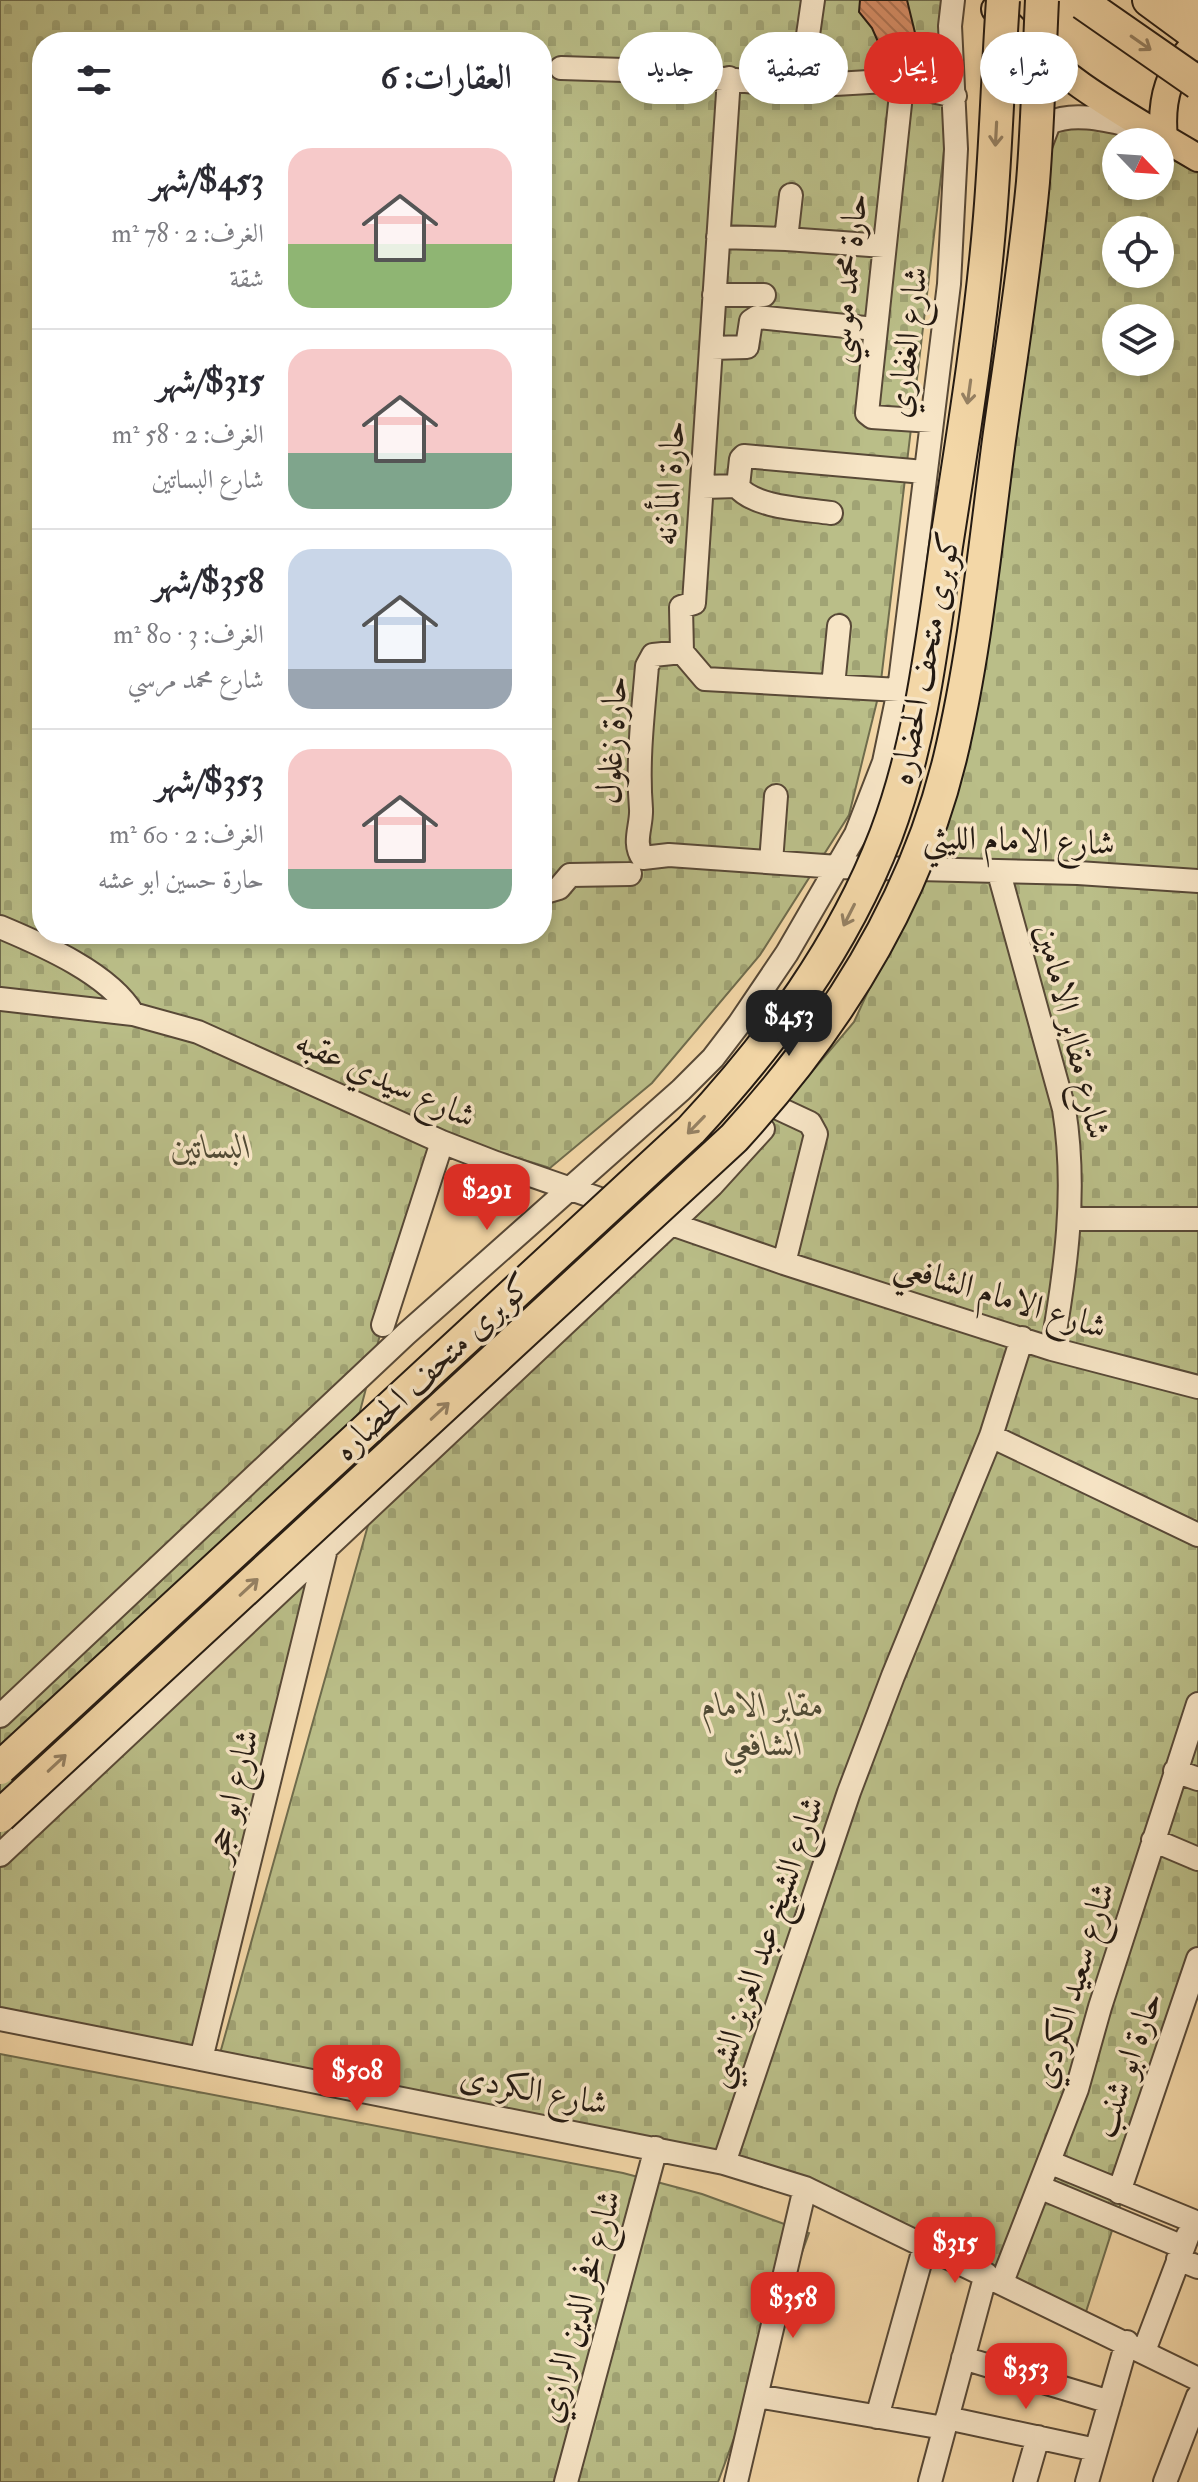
<!DOCTYPE html>
<html lang="ar">
<meta charset="utf-8">
<style>
:root{--surface:#fff;--page:#f7f7f7;--text:#2b2b33;--muted:#7c7c81;--line:#e1e1e2;--accent:#d93025}
body{margin:0;font-family:"IM FELL Double Pica",Amiri,serif;background:var(--page);color:var(--text);direction:rtl;height:100vh;display:flex;flex-direction:column;font-size:30px;white-space:nowrap}
*{box-sizing:border-box;margin:0}
p{font-size:26px;color:var(--muted)}
.icon{flex:none;width:44px;height:44px;fill:none;stroke:currentColor;stroke-width:2;stroke-linecap:round;stroke-linejoin:round}
.map{position:relative;flex:1;overflow:hidden;direction:ltr}
.side{position:absolute;left:32px;top:32px;width:520px;height:912px;display:flex;flex-direction:column;background:var(--surface);border-radius:32px;box-shadow:0 4px 12px #0003;direction:rtl}
.side>*{flex:none}
.top-card{position:absolute;left:576px;top:32px;width:502px;height:72px;direction:rtl;display:flex;gap:16px}
.needle{width:52px;rotate:115deg}
.fabs{position:absolute;left:1102px;top:128px;display:grid;gap:16px}
.fabs a{display:grid;place-items:center;width:72px;height:72px;border-radius:50%;background:var(--surface);box-shadow:0 4px 12px #0003;font-size:40px}
.price{position:absolute;translate:-50% -68px;padding:0 18px;border-radius:16px;background:var(--accent);color:#fff;font-size:26px;line-height:52px;filter:drop-shadow(0 2px 4px #0008)}
.price::after{content:'';position:absolute;left:50%;top:48px;width:24px;height:18px;margin-left:-12px;background:inherit;clip-path:polygon(0 0,100% 0,50% 100%)}
.price.current{background:#222;color:#fff}
ul{padding:0;list-style:none}
li{display:flex;align-items:center;gap:24px;height:200px;padding:0 40px}
li+li{border-top:2px solid var(--line)}
li span{display:grid;place-items:center;flex:none;width:224px;height:160px;border-radius:24px;color:#555}
li>.icon{margin-inline-start:auto}
span .icon{width:96px;height:96px;fill:#fffc;stroke-width:1}
li b{font-size:34px}
h2{display:flex;justify-content:space-between;align-items:center;height:96px;padding:0 40px;font-size:34px}
.chip{padding:0 28px;border-radius:36px;background:var(--surface);box-shadow:0 4px 12px #0003;font-size:28px;line-height:72px}
.chip.current{background:var(--accent);color:#fff}
.map>svg:first-child{display:block}
.cemetery{fill:url(#cemetery-stones);stroke:#6f6c4d;stroke-width:2;fill-rule:evenodd}
.building{fill:url(#building-back-hatch);stroke:#241a12;stroke-width:2}
.lines{fill:none;stroke-linecap:round;stroke-linejoin:round}
.minor-casing{stroke:#584937;stroke-width:26}
.major-casing{stroke:#241a12;stroke-width:30}
.highway-casing{stroke:#241a12;stroke-width:36}
.minor{stroke:#f7e5c6;stroke-width:22}
.major{stroke:#f3d7a7;stroke-width:26}
.highway{stroke:#f3d7a7;stroke-width:32}
.highway-bridge-casing{stroke:#241a12;stroke-width:36;stroke-linecap:butt}
.highway-bridge{stroke:#f3d7a7;stroke-width:32}
.oneway{stroke:#968264}
.labels{text-anchor:middle;stroke-width:7;stroke-linejoin:round;paint-order:stroke}
.street-label{font-size:34px;fill:#241a12;stroke:#f7e5c6}
.park-label{font-size:34px;font-style:italic;fill:#514b35;stroke:#f7e5c6}
</style>
<div class="map">
<svg width="1198" height="2482" viewBox="0 0 1198 2482">
<defs>
<pattern id="cemetery-stones" width="16" height="16" patternUnits="userSpaceOnUse" patternTransform="scale(2)"><rect width="16" height="16" fill="#babe88"/><path d="M2 7V4a2 2 0 0 1 4 0v3zM10 15v-3a2 2 0 0 1 4 0v3z" fill="#a0a374"/></pattern>
<pattern id="building-back-hatch" width="6" height="6" patternUnits="userSpaceOnUse" patternTransform="scale(2)"><rect width="6" height="6" fill="#d98f68"/><path d="M-1 5l2 2M0 0l6 6M5-1l2 2" fill="none" stroke="#b07454"/></pattern>
</defs>
<rect width="100%" height="100%" fill="#f3d7a7"/>
<filter id="stains"><feTurbulence type="fractalNoise" baseFrequency=".0025" numOctaves="4"/><feColorMatrix values="0 0 0 0 .2 0 0 0 0 .09 0 0 0 0 .02 0 0 0 .5 -.17"/></filter>
<radialGradient id="worn" r=".72"><stop offset=".6" stop-color="#630" stop-opacity="0"/><stop offset="1" stop-color="#630" stop-opacity=".3"/></radialGradient>
<path class="cemetery" d="M0,0H962L880,689L849,815L760,955L652,1083L550,1168L433,1132L192,2054L0,2014ZM42,42H542V934H42Z
M1054,124L1104,127L1138,142H1116V186H1160V153L1198,173V1962L1084,2318L797,2181L219,2057L379,1486L606,1273L668,1242L854,1022L912,895L1036,286ZM1116,230H1160V274H1116ZM1116,318H1160V362H1116Z
M0,2054L623,2173L702,2194L809,2233L718,2482H0Z"/>
<path class="building" d="M860,0H907L917,41L894,46L890,38L879,44L872,28L859,12Z"/>
<g class="lines">
<defs>
<path id="minor" d="M807,42L813,0
M561,68L624,70L801,86L886,81L955,96
M729,78L694,603L681,607L682,652L705,679L899,690
M902,85L867,413L872,417L932,421
M1041,144L1049,123C1076,110 1113,122 1142,128
M718,237L786,239L884,246
M786,239L791,195
M714,295H764
M711,348L747,347L751,321L757,317L875,329
M737,486C754,508 804,509 831,513
M702,487L738,486L741,459L744,456L924,472
M682,652L653,655L647,666C643,714 637,761 641,809C642,826 632,843 643,858L669,855L838,867L1078,873L1198,881
M833,686L839,626
M771,862L776,796
M999,873L1064,1109C1077,1190 1066,1269 1052,1349
M542,893L559,888L570,875L630,874
M0,927C43,945 110,974 133,1014
M0,999L133,1014L198,1032L442,1142L496,1163L784,1263L1052,1349L1198,1387
M780,1109L810,1123L816,1134L784,1263
M1069,1219H1198
M383,1325L442,1142
M991,1436L1198,1535
M0,1716L406,1334L681,1090L713,1058L739,1024L787,953L856,834L884,762L899,690L949,284L956,149L950,26L953,0
M1175,1771L1198,1779
M1153,1840L1198,1859
M0,1855L670,1225L712,1185L763,1129
M0,2019L724,2163L805,2188L1198,2379
M201,2059L326,1549
M1049,2162L1193,2221
M724,2163L849,1792L893,1676L991,1436L1022,1338
M1039,2187L1183,2247
M1119,2192L1198,1959
M1178,2259L1198,2267
M1002,2282L1077,2089L1100,2007L1198,1704
M1144,2351L1188,2235
M963,2358L1110,2402
M757,2396L944,2428
M877,2417L925,2245
M947,2418L1096,2450
M566,2482L656,2148
M736,2482L805,2188
M930,2482L986,2274
M1025,2482L1038,2437
M1087,2482L1127,2342
M1165,2482L1198,2396"/>
<path id="major" d="M1186,0L1198,11
M995,9C1049,73 1127,116 1198,158
M1164,138C1160,99 1169,69 1198,41"/>
<path id="highway" d="M1149,0L1198,36"/>
</defs>
<use href="#minor" class="minor-casing"/>
<use href="#major" class="major-casing"/>
<use href="#highway" class="highway-casing"/>
<use href="#minor" class="minor"/>
<use href="#major" class="major"/>
<use href="#highway" class="highway"/>
<defs>
<path id="highway-bridge" d="M1083,3L1198,83
M0,1768L691,1130C772,1043 843,947 886,835C921,742 932,644 946,546C963,437 981,327 990,217C996,145 998,72 1003,0
M0,1816L734,1138C833,1030 915,902 950,758C975,654 985,546 999,440C1011,354 1025,268 1033,182C1038,121 1039,61 1042,0"/>
</defs>
<use href="#highway-bridge" class="highway-bridge-casing"/>
<use href="#highway-bridge" class="highway-bridge"/>
</g>
<defs><path id="oneway-shaft" d="M-6 0H5M1.5-3L5.5 0L1.5 3" fill="none" stroke-width="1.6" stroke-linecap="round" stroke-linejoin="round" transform="scale(2)"/></defs>
<g class="oneway">
<use href="#oneway-shaft" transform="translate(1141 43) rotate(35)"/>
<use href="#oneway-shaft" transform="translate(996 134) rotate(93)"/>
<use href="#oneway-shaft" transform="translate(969 392) rotate(98)"/>
<use href="#oneway-shaft" transform="translate(849 915) rotate(117)"/>
<use href="#oneway-shaft" transform="translate(696 1125) rotate(134)"/>
<use href="#oneway-shaft" transform="translate(440 1411) rotate(-43)"/>
<use href="#oneway-shaft" transform="translate(249 1587) rotate(-43)"/>
<use href="#oneway-shaft" transform="translate(57 1763) rotate(-43)"/>
</g>
<g class="labels">
<g class="street-label">
<text transform="translate(846 278) rotate(-84)" y="12">حارة محمد موسي</text>
<text transform="translate(906 342) rotate(-83)" y="12">شارع الغفاري</text>
<text transform="translate(668 483) rotate(-86)" y="12">حارة المأذنه</text>
<text transform="translate(924 658) rotate(-79)" y="12">كوبرى متحف الحضاره</text>
<text transform="translate(611 740) rotate(-87)" y="12">حارة زغلول</text>
<text transform="translate(1019 839) rotate(2)" y="12">شارع الامام الليثي</text>
<text transform="translate(1074 1031) rotate(76)" y="12">شارع مقاابر الامامين</text>
<text transform="translate(386 1078) rotate(24)" y="12">شارع سيدي عقبه</text>
<text transform="translate(1001 1295) rotate(17)" y="12">شارع الامام الشافعي</text>
<text transform="translate(432 1366) rotate(-43)" y="12">كوبرى متحف الحضاره</text>
<text transform="translate(231 1795) rotate(-76)" y="12">شارع ابو حجر</text>
<text transform="translate(763 1941) rotate(-71)" y="12">شارع الشيخ عبد العزيز الشبي</text>
<text transform="translate(1072 1985) rotate(-73)" y="12">شارع سعيد الكردي</text>
<text transform="translate(1126 2064) rotate(-71)" y="12">حارة ابو شنب</text>
<text transform="translate(534 2089) rotate(11)" y="12">شارع الكردى</text>
<text transform="translate(578 2306) rotate(-75)" y="12">شارع فخر الدين الرازي</text>
</g>
<g class="park-label">
<text x="211" y="1158">البساتين</text>
<text x="763" y="1716">مقابر الامام<tspan x="763" dy="39">الشافعي</tspan></text>
</g>
</g>
<rect width="100%" height="100%" filter="url(#stains)"/>
<rect width="100%" height="100%" fill="url(#worn)"/>
</svg>
<div class="fabs">
<a><svg class="needle" viewBox="-14 -14 28 28"><path d="M0-13l5 13h-10z" fill="#e53935"/><path d="M0 13l5-13h-10z" fill="#7c7c81"/></svg></a>
<a><svg class="icon" aria-label="locate" viewBox="0 0 24 24"><circle cx="12" cy="12" r="6"/><path d="M12 2v4M12 18v4M2 12h4M18 12h4"/></svg></a>
<a><svg class="icon" aria-label="layers" viewBox="0 0 24 24"><path d="M12 4l9 5-9 5-9-5zM3 14l9 5 9-5"/></svg></a>
</div>
<b class="price current" style="left:789px;top:1058px">$453</b>
<b class="price" style="left:487px;top:1232px">$291</b>
<b class="price" style="left:357px;top:2113px">$508</b>
<b class="price" style="left:955px;top:2285px">$315</b>
<b class="price" style="left:793px;top:2340px">$358</b>
<b class="price" style="left:1026px;top:2411px">$353</b>
<div class="top-card">
<a class="chip">شراء</a>
<a class="chip current">إيجار</a>
<a class="chip">تصفية</a>
<a class="chip">جديد</a>
</div>
<section class="side">
<h2>العقارات: 6<svg class="icon" aria-label="filters" viewBox="0 0 24 24"><path d="M4 7h16M4 17h16"/><circle cx="9" cy="7" r="2"/><circle cx="15" cy="17" r="2"/></svg></h2>
<ul>
<li><span style="background:linear-gradient(#f6c9c9 60%,#8fb573 0)"><svg class="icon" aria-label="home" viewBox="0 0 24 24"><path d="M3 11l9-7 9 7M6 9v11h12V9"/></svg></span><div><b>$453/شهر</b><p>الغرف: 2 · 78 m²</p><p>شقة</p></div></li>
<li><span style="background:linear-gradient(#f6c9c9 65%,#7fa58c 0)"><svg class="icon" aria-label="home" viewBox="0 0 24 24"><path d="M3 11l9-7 9 7M6 9v11h12V9"/></svg></span><div><b>$315/شهر</b><p>الغرف: 2 · 58 m²</p><p>شارع البساتين</p></div></li>
<li><span style="background:linear-gradient(#c9d6e8 75%,#9aa5b1 0)"><svg class="icon" aria-label="home" viewBox="0 0 24 24"><path d="M3 11l9-7 9 7M6 9v11h12V9"/></svg></span><div><b>$358/شهر</b><p>الغرف: 3 · 80 m²</p><p>شارع محمد مرسي</p></div></li>
<li><span style="background:linear-gradient(#f6c9c9 75%,#7fa58c 0)"><svg class="icon" aria-label="home" viewBox="0 0 24 24"><path d="M3 11l9-7 9 7M6 9v11h12V9"/></svg></span><div><b>$353/شهر</b><p>الغرف: 2 · 60 m²</p><p>حارة حسين ابو عشه</p></div></li>
</ul>
</section>
</div>
